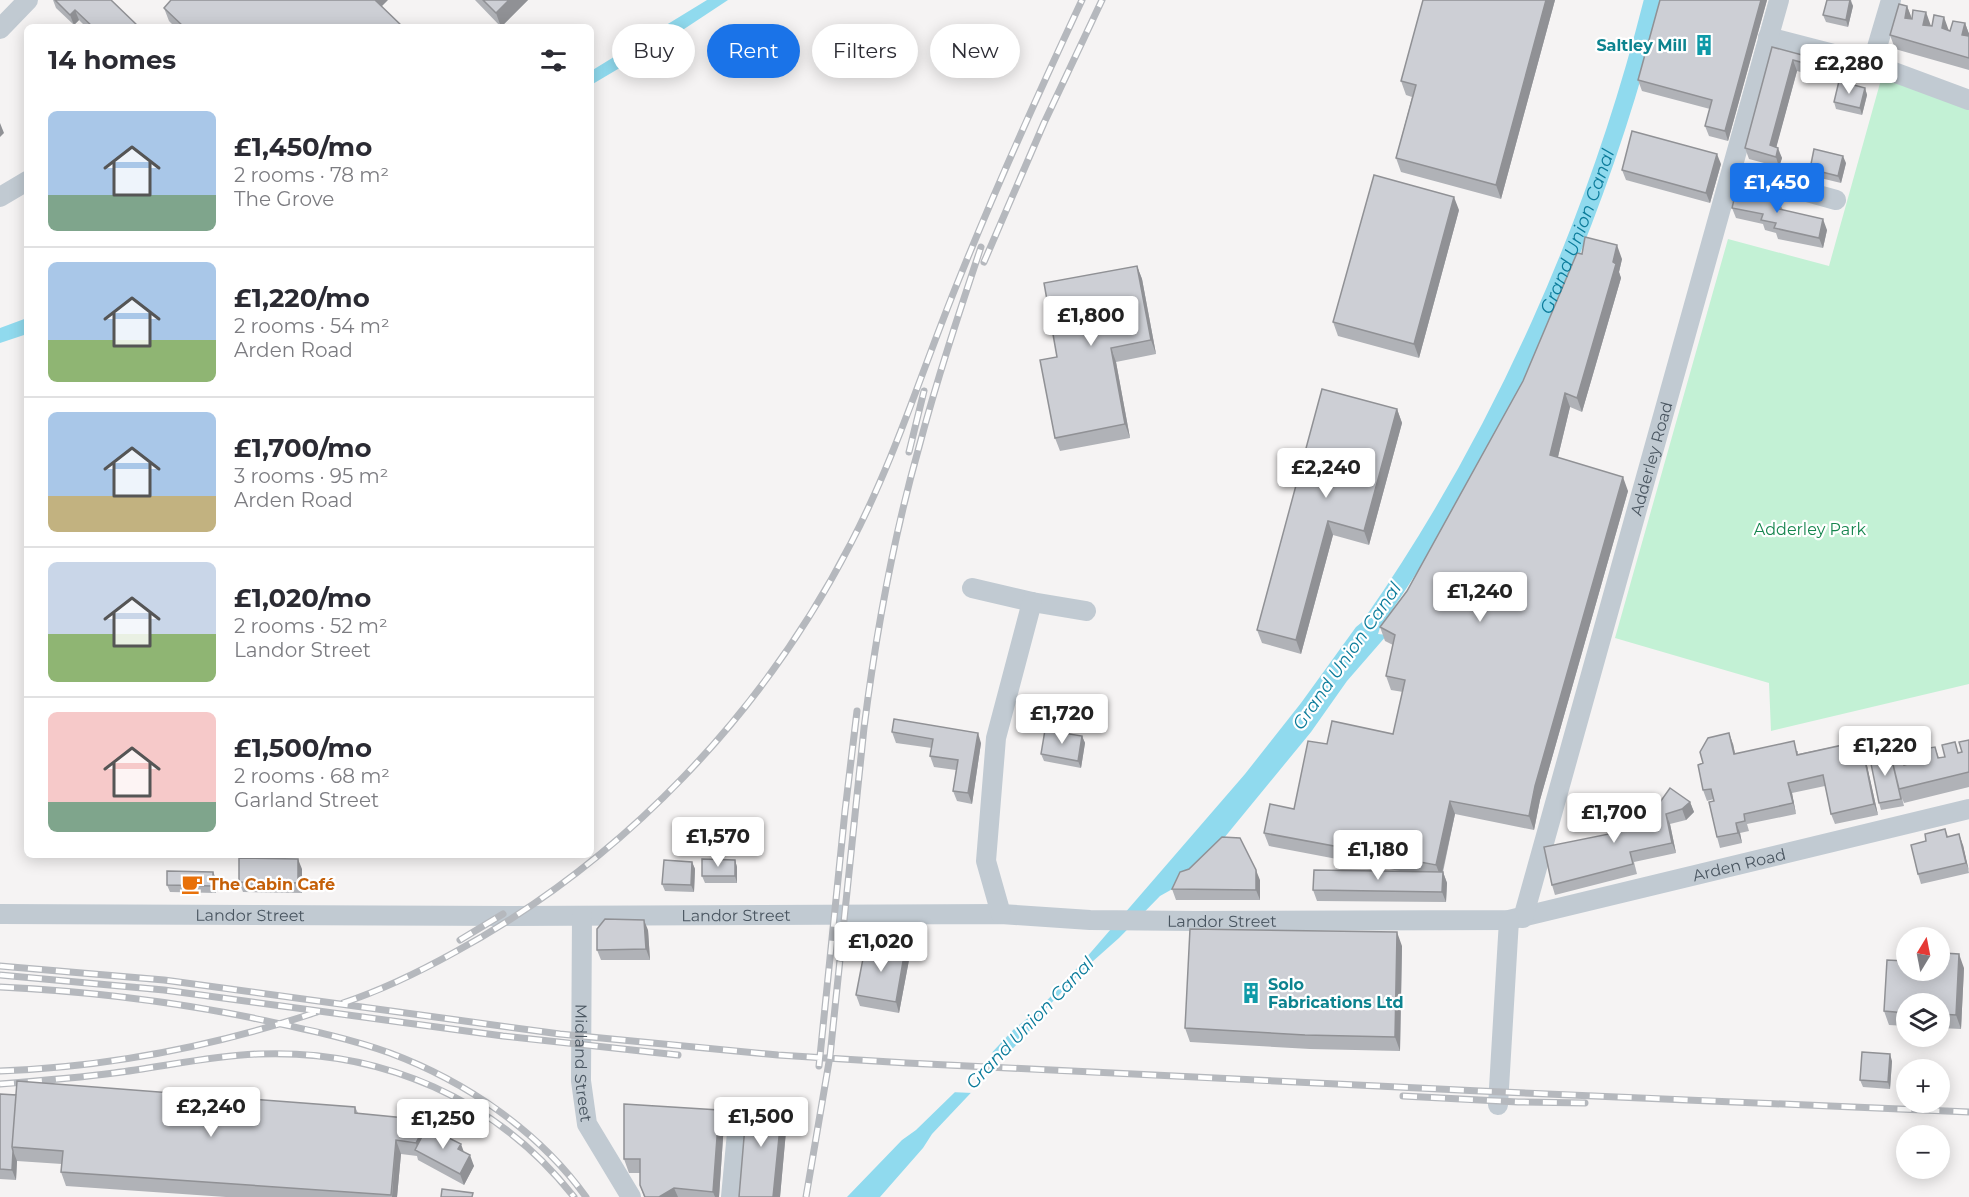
<!DOCTYPE html>
<meta charset="utf-8">
<style>
:root{--surface:#fff;--page:#f7f7f7;--text:#2b2b33;--muted:#7c7c81;--line:#e1e1e2;--accent:#1a73e8}
body{margin:0;font-family:Montserrat,sans-serif;background:var(--page);color:var(--text);height:100vh;display:flex;flex-direction:column;font-size:22px;white-space:nowrap}
*{box-sizing:border-box;margin:0}
p{font-size:20px;color:var(--muted)}
.icon{flex:none;width:33px;height:33px;fill:none;stroke:currentColor;stroke-width:2;stroke-linecap:round;stroke-linejoin:round}
.map{position:relative;flex:1;overflow:hidden}
.panel{position:absolute;left:24px;top:24px;width:570px;height:834px;display:flex;flex-direction:column;background:var(--surface);border-radius:9px;box-shadow:0 3px 15px #0003}
.panel>*{flex:none}
.top-card{position:absolute;left:612px;top:24px;width:570px;height:54px;display:flex;gap:12px}
.needle{width:39px;rotate:10deg}
.controls{position:absolute;left:1896px;top:927px;display:grid;gap:12px}
.controls a{display:grid;place-items:center;width:54px;height:54px;border-radius:50%;background:var(--surface);box-shadow:0 3px 15px #0003;font-size:30px}
.price{position:absolute;translate:-50% -51px;padding:0 14px;border-radius:6px;background:#fff;color:#222;font-size:20px;line-height:39px;filter:drop-shadow(0 2px 3px #0008)}
.price::after{content:'';position:absolute;left:50%;top:36px;width:18px;height:14px;margin-left:-9px;background:inherit;clip-path:polygon(0 0,100% 0,50% 100%)}
.price.active{background:var(--accent);color:#fff}
ul{padding:0;list-style:none}
li{display:flex;align-items:center;gap:18px;height:150px;padding:0 24px}
li+li{border-top:2px solid var(--line)}
li span{display:grid;place-items:center;flex:none;width:168px;height:120px;border-radius:9px;color:#555}
li>.icon{margin-inline-start:auto}
span .icon{width:72px;height:72px;fill:#fffc;stroke-width:1}
li b{font-size:26px}
h2{display:flex;justify-content:space-between;align-items:center;height:72px;padding:0 24px;font-size:26px}
.chip{padding:0 21px;border-radius:27px;background:var(--surface);box-shadow:0 3px 15px #0003;font-size:21px;line-height:54px}
.chip.active{background:var(--accent);color:#fff}
.map>svg:first-child{display:block}
.green{fill:#c3f1d5}
.water{fill:#90daee}
.pier{fill:#f5f3f3}
.lines{fill:none;stroke-linecap:round;stroke-linejoin:round}
.canal{stroke:#90daee;stroke-width:18}
.minor{stroke:#c1cad2;stroke-width:20}
.rail-casing{stroke:#b5b8bd;stroke-width:7}
.rail{stroke:#fff;stroke-width:4.5;stroke-dasharray:14;stroke-linecap:butt}
.wall{fill:#b0b2b7}
.shaded-wall{fill:#909195}
.building{fill:#cdcfd5;stroke:#909195;stroke-width:1.5}
.labels{text-anchor:middle;stroke-width:4.5;stroke-linejoin:round;paint-order:stroke}
.culture-label{font-size:16px;font-weight:bold;fill:#0d838f;stroke:#fff;text-anchor:end}
.street-label{font-size:16px;fill:#4a5661;stroke:#fff}
.park-label{font-size:16px;fill:#17864f;stroke:#fff}
.food-label{font-size:16px;font-weight:bold;fill:#c56008;stroke:#fff;text-anchor:start}
.water-label{font-size:18px;font-style:italic;fill:#0c7c9b;stroke:#fff}
</style>
<div class="map">
<svg width="1969" height="1197" viewBox="0 0 1969 1197">
<rect width="100%" height="100%" fill="#f5f3f3"/>
<path class="green" d="M1882,76L1969,109V684L1771,731L1769,683L1615,638L1728,239L1829,266Z"/>
<path class="water" d="M707,0H728L672,37L591,85V71Z
M27,318V334L0,343V328Z
M1383,600L1390,605L1382,621L1378,634L1387,635L1347,681L1311,732L1224,838L1176,887L1160,896L1119,938L1083,970L1033,1022V1027L932,1134L923,1148L880,1197H847L902,1140L916,1130L954,1093L1014,1029L1039,1009L1079,966L1245,774L1301,703L1356,627L1377,610Z"/>
<path class="pier" d="M988,1052L1012,1054L973,1093L950,1092Z"/>
<g class="lines">
<path class="canal" id="s1" d="M1373,622C1502,436 1598,219 1653,0"/>
<g class="minor">
<path d="M0,29L28,0"/>
<path d="M1768,37L1872,64L1969,100"/>
<path d="M1872,64L1891,0"/>
<path d="M1732,171L1836,200"/>
<path d="M0,197L27,181"/>
<path d="M972,588L1032,602L1086,611"/>
<path id="s2" d="M0,914L510,916L1001,914L1090,920L1195,921L1509,920L1969,809"/>
<path d="M1001,914L986,861L996,738L1032,602"/>
<path id="s3" d="M582,916L581,1081L587,1124L631,1197"/>
<path id="s4" d="M1523,918L1779,0"/>
<path d="M1498,1105L1509,920"/>
<path d="M731,1197L738,1122"/>
</g>
<defs>
<path id="rail" d="M984,262L1044,123L1102,0
M909,452L924,391
M460,940L503,914
M0,966L164,980L560,1034L778,1055L907,1063L1480,1091L1969,1112
M0,975L164,990L503,1036L678,1055
M0,987C85,991 170,1001 253,1018C299,1028 346,1037 390,1053C465,1081 539,1131 586,1197
M343,1003C382,990 419,972 455,952C624,860 763,714 851,543C895,459 923,367 959,279C997,185 1039,92 1082,0
M819,1066L845,811L857,711
M0,1071C108,1067 215,1046 317,1012
M0,1084C38,1081 76,1078 114,1073C162,1067 210,1056 258,1054C382,1049 497,1099 574,1197
M1403,1096L1518,1102L1585,1103
M806,1197L830,1056L864,728C876,633 893,539 919,447C937,379 959,313 981,247"/>
</defs>
<use href="#rail" class="rail-casing"/>
<use href="#rail" class="rail"/>
</g>
<path class="wall" d="M53,0H111L139,27H86L79,20L74,25L56,8Z
M475,0H528L501,27Z
M1423,0H1555L1501,199L1401,172L1396,158L1412,97L1406,95L1401,81Z
M1660,0H1767L1728,141L1709,136L1705,126L1710,109L1642,91L1638,80Z
M1827,0H1851L1853,6L1848,27L1826,22L1823,15Z
M1907,6L1912,19L1931,26L1950,31L1965,23L1969,34V33V70L1895,49L1890,35Z
M382,7L403,27H175L169,21L164,8Z
M1772,47L1806,56L1810,66L1808,74L1797,71L1776,147L1782,158L1779,167L1749,159L1745,148Z
M1865,88L1867,95L1862,115L1836,109L1834,102Z
M1846,163L1841,183L1812,176L1810,169Z
M1721,164L1710,203L1626,180L1622,170Z
M1769,201L1780,204L1783,210L1827,230L1823,248L1778,239L1776,233L1765,230L1763,224L1736,218L1732,208Z
M1459,210L1419,358L1338,336L1333,322Z
M1582,254L1622,259L1619,272L1621,278L1582,412L1570,407L1558,457L1628,491L1540,800L1534,830L1455,814L1443,872L1447,883L1446,902L1317,901L1313,890L1405,872L1269,846L1264,833L1294,809L1327,744L1393,734L1403,692L1391,690L1386,676L1393,645L1385,641L1380,627L1407,591L1523,381Z
M1137,266L1142,279L1156,354L1116,362L1130,438L1060,451L1055,438L1057,357Z
M1397,409L1402,423L1369,545L1333,535L1301,654L1262,643L1257,630Z
M892,732L981,743L972,804L957,801L953,791L956,770L934,767L930,756L932,748L896,743Z
M1082,736L1085,743L1081,768L1044,761L1041,754Z
M1969,740V787L1904,803L1902,798L1904,806L1881,810L1879,803L1892,750L1894,755L1901,754L1905,765L1908,764L1918,751L1922,761L1925,760L1935,747L1939,758L1962,752Z
M1861,741L1864,752L1878,815L1835,824L1831,814L1825,786L1792,793L1796,814L1747,824L1749,831L1740,833L1742,843L1720,848L1717,837L1714,799L1707,801L1703,790V763L1733,744L1735,753L1798,751V754Z
M1690,802L1694,812L1686,820L1670,824L1676,853L1634,862L1637,874L1555,895L1552,885L1619,832L1653,812Z
M1945,829L1948,837L1963,845L1969,873L1921,884L1918,874L1926,841Z
M735,860L737,867V883H705L702,876Z
M692,862L695,869L694,892L665,891L662,884Z
M302,869V893L243,892L239,882Z
M213,872L216,879V893L170,892L167,885Z
M1260,880V900H1176L1172,889Z
M648,930L650,960H601L597,950Z
M1402,946L1400,1051L1310,1049L1190,1042L1185,1028Z
M905,950L909,960L899,1013L860,1006L856,995Z
M1964,968L1961,1029L1940,1028V1004H1906V1026L1889,1025L1884,1011Z
M1892,1061L1890,1089L1863,1087L1860,1080Z
M0,1094L355,1107L358,1113L427,1127L464,1152L474,1166L464,1185L418,1160L417,1156L401,1154L397,1197H226L66,1186L61,1172L62,1164L17,1161L16,1180L0,1179Z
M747,1102L794,1115L793,1131H786L780,1197H739Z
M719,1110L724,1123L719,1197H644L640,1185V1173H629L624,1159Z"/>
<path class="shaded-wall" d="M373,0H388L377,11Z
M509,0H528L501,27L496,13Z
M1546,0H1555L1501,199L1496,185Z
M1761,0H1767L1728,141L1725,131Z
M1850,0L1853,6L1848,27L1846,20Z
M1907,6L1912,19L1905,18Z
M75,10L79,20L74,25L70,15Z
M1926,12L1931,26L1923,25Z
M1944,17L1949,31L1942,28Z
M1965,23L1969,34V39L1962,35Z
M1806,56L1810,66L1808,74L1804,63Z
M1793,60L1797,71L1774,156L1770,145Z
M1865,88L1867,95L1862,115L1860,108Z
M0,123L4,133L0,137Z
M1778,148L1782,158L1779,167L1776,157Z
M1717,154L1721,164L1710,203L1706,193Z
M1843,156L1846,163L1841,183L1838,176Z
M1454,197L1459,210L1419,358L1414,344Z
M1823,219L1827,230L1823,248L1819,238Z
M1617,245L1622,259L1619,272L1621,278L1582,412L1577,398Z
M1137,266L1142,279L1156,354L1151,340Z
M1111,348L1116,362L1130,438L1125,424Z
M1565,393L1570,407L1555,469L1550,455Z
M1397,409L1402,423L1369,545L1364,531Z
M1623,477L1628,491L1540,800L1534,830L1529,816L1535,786Z
M1328,521L1333,535L1301,654L1296,640Z
M978,733L981,743L972,804L968,793Z
M1729,733L1733,744L1737,764L1734,754Z
M1082,736L1085,743L1081,768L1078,761Z
M1861,741L1864,752L1878,815L1874,804Z
M1788,783L1792,793L1796,814L1793,803Z
M1450,801L1455,814L1441,878L1436,865Z
M1690,802L1694,812L1686,820L1682,809Z
M1666,814L1670,824L1676,853L1672,843Z
M1736,823L1740,833L1742,843L1738,833Z
M1959,834L1963,845L1969,871L1966,863Z
M298,859L302,869V893L298,883Z
M735,860L737,867V883L735,876Z
M692,862L695,869L694,892L691,885Z
M1256,870L1260,880V900L1256,890Z
M213,872L216,879V893L213,886Z
M1443,872L1447,883L1446,902L1442,892Z
M644,920L648,930L650,960L646,949Z
M1397,932L1402,946L1400,1051L1395,1037Z
M905,950L909,960L899,1013L896,1002Z
M1959,954L1964,968L1961,1029L1956,1015Z
M1890,1054L1892,1061L1890,1089L1888,1082Z
M789,1101L794,1115L793,1131L788,1117Z
M719,1110L724,1123L719,1197H715L713,1192Z
M781,1117L786,1131L780,1197H773Z
M426,1123L431,1137L419,1153L416,1143Z
M396,1140L401,1154L397,1197H392Z
M461,1144L465,1155L458,1149Z
M13,1151L17,1161L16,1180L12,1170Z
M470,1155L474,1166L464,1185L460,1174Z
M674,1188L678,1197H659Z"/>
<path class="building" d="M55,0H111L139,27H93L75,10L70,15Z
M171,0H375L403,27H184L164,8Z
M483,0H509L496,13Z
M1423,0H1546L1496,185L1396,158L1416,85L1401,81Z
M1660,0H1761L1725,131L1705,126L1712,100L1638,80Z
M1827,0H1850L1846,20L1823,15Z
M1899,4L1907,6L1905,18L1912,19L1913,10L1926,12L1923,25L1932,26L1934,15L1944,17L1942,28L1950,31L1953,21L1965,23L1962,35L1968,36L1969,33V58L1890,35Z
M1772,47L1806,56L1804,63L1793,60L1770,145L1778,148L1776,157L1745,148Z
M1839,81L1865,88L1860,108L1834,102Z
M1632,131L1717,154L1706,193L1622,170Z
M1814,149L1843,156L1838,176L1810,169Z
M1374,175L1454,197L1414,344L1333,322Z
M1737,187L1766,194L1765,200L1780,204L1779,209L1823,219L1819,238L1774,228L1776,223L1761,220L1763,214L1732,208Z
M1585,237L1617,245L1613,262L1616,264L1577,398L1565,393L1550,455L1623,477L1535,786L1529,816L1450,801L1436,865L1264,833L1270,804L1294,809L1308,741L1327,744L1332,721L1393,734L1405,680L1386,676L1395,635L1380,627L1407,591L1523,381L1577,253L1582,254Z
M1137,266L1151,340L1111,348L1125,424L1055,438L1040,360L1057,357L1044,283Z
M1322,389L1397,409L1364,531L1328,521L1296,640L1257,630Z
M894,719L978,733L968,793L953,791L958,760L930,756L933,739L892,732Z
M1045,730L1082,736L1078,761L1041,754Z
M1729,733L1734,754L1794,741L1797,755L1861,741L1874,804L1831,814L1823,775L1788,783L1793,803L1744,814L1745,821L1736,823L1738,833L1717,837L1709,802L1714,801L1711,789L1703,790L1698,765L1703,763L1700,752L1708,738Z
M1969,740V772L1899,789L1891,756L1901,754L1904,765L1908,764L1906,753L1918,751L1920,762L1925,760L1923,749L1935,747L1938,758L1945,757L1942,745L1955,742L1958,753L1962,752L1959,742Z
M1892,750L1893,755L1891,756L1901,799L1879,803L1869,754Z
M1670,788L1690,802L1682,809L1666,814L1672,843L1630,852L1633,864L1552,885L1544,847L1619,832L1616,819L1653,812Z
M1945,829L1947,837L1959,834L1966,863L1918,874L1911,845L1926,841L1925,834Z
M1222,837L1240,838L1256,870V890L1172,889L1180,872L1189,869Z
M239,858L298,859V883L239,882Z
M702,859L735,860V876H702Z
M664,860L692,862L691,885L662,884Z
M1314,870L1443,872L1442,892L1313,890Z
M167,871L213,872V886L167,885Z
M605,919L644,920L646,949L597,950V929Z
M1190,929L1397,932L1395,1037L1305,1035L1185,1028Z
M866,943L905,950L896,1002L856,995Z
M1943,953L1959,954L1956,1015L1940,1014V1004H1906V1013L1884,1011L1887,960L1906,961V970H1940V963H1942Z
M1862,1052L1890,1054L1888,1082L1860,1080Z
M17,1081L355,1107V1113L416,1119L426,1123L416,1143L396,1140L391,1195L61,1172L63,1151L12,1147Z
M0,1094L16,1095L12,1147L13,1151L12,1170L0,1169Z
M780,1100L789,1101L788,1117H781L773,1197H739L747,1102L780,1105Z
M624,1104L719,1110L713,1192L674,1188L659,1197H645L640,1185V1159H624Z
M427,1127L461,1144L458,1149L470,1155L460,1174L415,1150Z
M442,1189L473,1193L472,1197H441Z"/>
<defs>
<symbol id="building-bare" viewBox="-9 -9 18 18"><path d="M-4-6H4V6H1V3H-1V6H-4ZM-2.5-4.3h1.7v1.8h-1.7ZM.8-4.3h1.7v1.8H.8ZM-2.5-1h1.7V.8h-1.7ZM.8-1h1.7V.8H.8Z" fill="#0f9aa8" stroke="#fff" stroke-width="2.5" paint-order="stroke"/></symbol>
<symbol id="cafe-bare" viewBox="-9 -9 18 18"><path d="M-5.5-4.5H6V0H3Q3 3.5 0 3.5H-2.5Q-5.5 3.5-5.5 0ZM3-3.2v2h1.7v-2ZM-6 4.5H4V6H-6Z" fill="#e8710a" stroke="#fff" stroke-width="2.5" paint-order="stroke"/></symbol>
</defs>
<g fill-rule="evenodd">
<use href="#building-bare" x="1689" y="30" width="30" height="30"/>
<use href="#cafe-bare" x="177" y="869" width="30" height="30"/>
<use href="#building-bare" x="1236" y="978" width="30" height="30"/>
</g>
<g class="labels">
<g class="culture-label">
<text x="1687" y="51">Saltley Mill</text>
<text x="1268" y="990" text-anchor="start">Solo<tspan x="1268" dy="18">Fabrications Ltd</tspan></text>
</g>
<g class="street-label">
<text dy="6" stroke="none"><textPath href="#s4" startOffset="477">Adderley Road</textPath></text>
<text dy="6" stroke="none"><textPath href="#s2" startOffset="1746">Arden Road</textPath></text>
<text dy="6" stroke="none"><textPath href="#s2" startOffset="250">Landor Street</textPath></text>
<text dy="6" stroke="none"><textPath href="#s2" startOffset="736">Landor Street</textPath></text>
<text dy="6" stroke="none"><textPath href="#s2" startOffset="1222">Landor Street</textPath></text>
<text dy="6" stroke="none"><textPath href="#s3" startOffset="147">Midland Street</textPath></text>
</g>
<g class="park-label">
<text x="1810" y="535">Adderley Park</text>
</g>
<g class="food-label">
<text x="209" y="890">The Cabin Café</text>
</g>
<g class="water-label">
<text dy="6" stroke="none"><textPath href="#s1" startOffset="442">Grand Union Canal</textPath></text>
<text transform="translate(1347 656) rotate(-55)" y="6">Grand Union Canal</text>
<text transform="translate(1030 1023) rotate(-46)" y="6">Grand Union Canal</text>
</g>
</g>
</svg>
<div class="controls">
<a><svg class="needle" viewBox="-14 -14 28 28"><path d="M0-13l5 13h-10z" fill="#e53935"/><path d="M0 13l5-13h-10z" fill="#7c7c81"/></svg></a>
<a><svg class="icon" aria-label="layers" viewBox="0 0 24 24"><path d="M12 4l9 5-9 5-9-5zM3 14l9 5 9-5"/></svg></a>
<a>+</a>
<a>−</a>
</div>
<b class="price" style="left:1849px;top:95px">£2,280</b>
<b class="price active" style="left:1777px;top:214px">£1,450</b>
<b class="price" style="left:1091px;top:347px">£1,800</b>
<b class="price" style="left:1326px;top:499px">£2,240</b>
<b class="price" style="left:1480px;top:623px">£1,240</b>
<b class="price" style="left:1062px;top:745px">£1,720</b>
<b class="price" style="left:1885px;top:777px">£1,220</b>
<b class="price" style="left:1614px;top:844px">£1,700</b>
<b class="price" style="left:718px;top:868px">£1,570</b>
<b class="price" style="left:1378px;top:881px">£1,180</b>
<b class="price" style="left:881px;top:973px">£1,020</b>
<b class="price" style="left:211px;top:1138px">£2,240</b>
<b class="price" style="left:761px;top:1148px">£1,500</b>
<b class="price" style="left:443px;top:1150px">£1,250</b>
<div class="top-card">
<a class="chip">Buy</a>
<a class="chip active">Rent</a>
<a class="chip">Filters</a>
<a class="chip">New</a>
</div>
<section class="panel">
<h2>14 homes<svg class="icon" aria-label="filters" viewBox="0 0 24 24"><path d="M4 7h16M4 17h16"/><circle cx="9" cy="7" r="2"/><circle cx="15" cy="17" r="2"/></svg></h2>
<ul>
<li><span style="background:linear-gradient(#a9c7e8 70%,#7fa58c 0)"><svg class="icon" aria-label="home" viewBox="0 0 24 24"><path d="M3 11l9-7 9 7M6 9v11h12V9"/></svg></span><div><b>£1,450/mo</b><p>2 rooms · 78 m²</p><p>The Grove</p></div></li>
<li><span style="background:linear-gradient(#a9c7e8 65%,#8fb573 0)"><svg class="icon" aria-label="home" viewBox="0 0 24 24"><path d="M3 11l9-7 9 7M6 9v11h12V9"/></svg></span><div><b>£1,220/mo</b><p>2 rooms · 54 m²</p><p>Arden Road</p></div></li>
<li><span style="background:linear-gradient(#a9c7e8 70%,#c2b280 0)"><svg class="icon" aria-label="home" viewBox="0 0 24 24"><path d="M3 11l9-7 9 7M6 9v11h12V9"/></svg></span><div><b>£1,700/mo</b><p>3 rooms · 95 m²</p><p>Arden Road</p></div></li>
<li><span style="background:linear-gradient(#c9d6e8 60%,#8fb573 0)"><svg class="icon" aria-label="home" viewBox="0 0 24 24"><path d="M3 11l9-7 9 7M6 9v11h12V9"/></svg></span><div><b>£1,020/mo</b><p>2 rooms · 52 m²</p><p>Landor Street</p></div></li>
<li><span style="background:linear-gradient(#f6c9c9 75%,#7fa58c 0)"><svg class="icon" aria-label="home" viewBox="0 0 24 24"><path d="M3 11l9-7 9 7M6 9v11h12V9"/></svg></span><div><b>£1,500/mo</b><p>2 rooms · 68 m²</p><p>Garland Street</p></div></li>
</ul>
</section>
</div>
